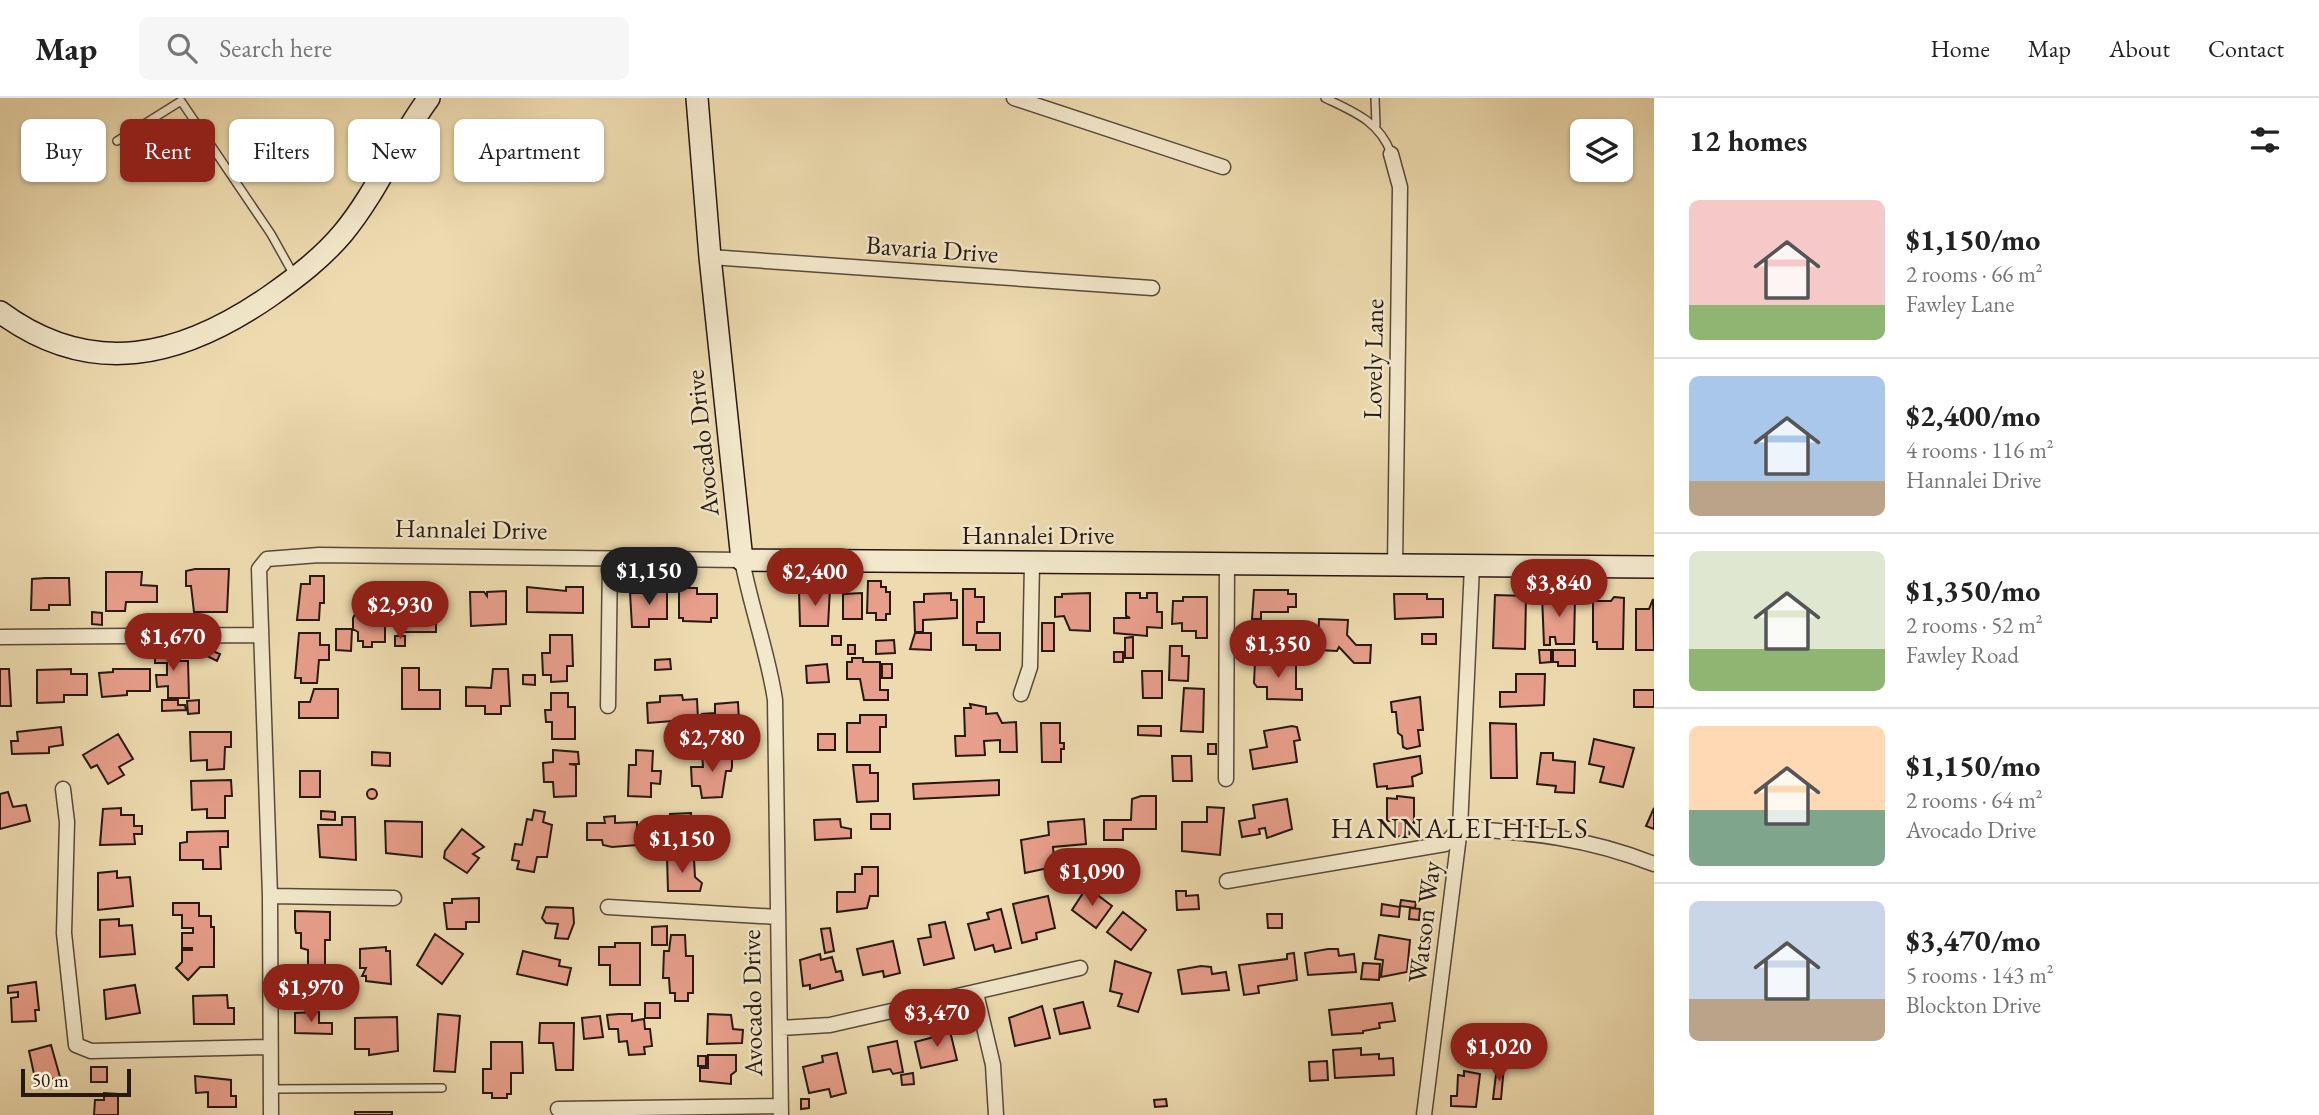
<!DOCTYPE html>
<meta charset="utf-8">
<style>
:root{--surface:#fff;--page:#f6f6f6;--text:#222;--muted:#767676;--line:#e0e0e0;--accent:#8f2418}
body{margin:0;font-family:"EB Garamond",serif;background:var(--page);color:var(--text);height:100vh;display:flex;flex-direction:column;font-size:26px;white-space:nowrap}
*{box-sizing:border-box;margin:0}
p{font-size:23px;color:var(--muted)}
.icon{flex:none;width:38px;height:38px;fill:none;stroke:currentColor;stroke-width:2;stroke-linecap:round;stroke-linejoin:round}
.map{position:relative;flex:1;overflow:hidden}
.side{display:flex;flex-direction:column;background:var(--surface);width:665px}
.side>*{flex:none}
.top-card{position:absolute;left:21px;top:21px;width:665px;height:63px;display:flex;gap:14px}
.buttons{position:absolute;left:1570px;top:21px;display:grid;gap:14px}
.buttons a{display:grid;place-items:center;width:63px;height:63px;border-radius:10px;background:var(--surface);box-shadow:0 2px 5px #0004;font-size:35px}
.scale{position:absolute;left:21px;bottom:18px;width:110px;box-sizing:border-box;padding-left:7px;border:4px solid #271812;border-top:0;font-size:19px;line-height:24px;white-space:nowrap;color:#271812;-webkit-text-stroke:5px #f3e8cb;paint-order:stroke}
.price{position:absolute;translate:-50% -60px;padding:0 16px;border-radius:24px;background:var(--accent);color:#fff;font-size:23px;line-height:46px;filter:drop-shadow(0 2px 4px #0008)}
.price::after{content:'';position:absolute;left:50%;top:42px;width:21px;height:16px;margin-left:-10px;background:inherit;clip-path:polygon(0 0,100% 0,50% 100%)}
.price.current{background:#222;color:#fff}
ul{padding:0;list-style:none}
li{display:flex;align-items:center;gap:21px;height:175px;padding:0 35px}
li+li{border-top:2px solid var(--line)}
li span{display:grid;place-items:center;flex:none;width:196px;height:140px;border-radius:10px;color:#555}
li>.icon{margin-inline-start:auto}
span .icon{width:84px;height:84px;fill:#fffc;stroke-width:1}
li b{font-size:30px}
h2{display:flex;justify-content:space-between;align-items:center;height:84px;padding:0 35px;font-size:30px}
.pill{padding:0 24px;border-radius:10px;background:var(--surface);box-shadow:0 2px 5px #0004;font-size:24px;line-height:63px}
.pill.current{background:var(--accent);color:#fff}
header{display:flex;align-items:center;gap:42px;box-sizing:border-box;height:98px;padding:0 35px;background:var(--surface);border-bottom:2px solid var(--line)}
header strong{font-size:33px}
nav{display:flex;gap:38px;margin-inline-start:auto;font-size:24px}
.search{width:490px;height:63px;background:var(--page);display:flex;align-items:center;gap:18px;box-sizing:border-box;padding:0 24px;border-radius:10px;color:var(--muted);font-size:26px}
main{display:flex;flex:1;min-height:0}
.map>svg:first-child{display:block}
.building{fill:#e79e8a;stroke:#271812;stroke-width:2}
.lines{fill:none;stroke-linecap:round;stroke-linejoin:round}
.lane-casing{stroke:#584939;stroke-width:10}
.street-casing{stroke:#584939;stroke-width:17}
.secondary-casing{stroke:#271812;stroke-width:24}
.lane{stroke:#f3e8cb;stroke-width:7}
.street{stroke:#f3e8cb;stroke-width:14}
.secondary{stroke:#f3e8cb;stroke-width:21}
.labels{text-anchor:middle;stroke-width:5;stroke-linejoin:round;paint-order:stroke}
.street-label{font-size:26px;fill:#271812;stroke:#f3e8cb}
.neighbourhood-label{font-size:28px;letter-spacing:2px;fill:#271812;stroke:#f3e8cb}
</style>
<header>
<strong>Map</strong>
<div class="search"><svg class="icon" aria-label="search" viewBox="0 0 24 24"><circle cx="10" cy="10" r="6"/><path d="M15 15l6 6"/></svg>Search here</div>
<nav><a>Home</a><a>Map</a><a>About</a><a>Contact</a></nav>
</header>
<main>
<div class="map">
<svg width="1654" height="1017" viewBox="0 0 1654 1017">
<rect width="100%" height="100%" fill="#eddbaf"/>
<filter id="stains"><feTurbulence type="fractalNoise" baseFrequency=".00286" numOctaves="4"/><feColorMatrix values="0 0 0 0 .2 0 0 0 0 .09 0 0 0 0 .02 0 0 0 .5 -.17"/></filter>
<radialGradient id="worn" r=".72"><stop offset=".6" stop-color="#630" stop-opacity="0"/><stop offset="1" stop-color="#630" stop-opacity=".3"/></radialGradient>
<path class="building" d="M195,471H229L227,514H194L191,488H186V473Z
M106,474H142L141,487L157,488V504H126L125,513H106Z
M310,478H324V505H320L319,522H297L301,486H310Z
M45,480H69L70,507H49V512H31L32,481Z
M868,483H881V489H886V494H890V516H886V522H876V515H867Z
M527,489L566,493V489H583V515L527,514Z
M651,490H667V521H649V529H632L630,495H651Z
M679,490H697V496H717V520H711V524L683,523V520H679Z
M819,490H830L828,528H800L799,493L817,494Z
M359,491H376V497L385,499V544H372V549H363V543H358V534L353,531V520L359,509Z
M963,491H975V499H984V524H977V535H1000V552H976V547H963Z
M1254,492H1288V496H1296V509H1288V514H1261V521H1252Z
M401,493H419V507H436V534H401Z
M506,493V526L471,528L470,494H484L487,498V494Z
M862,495V521H843V496Z
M951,495V502H957V520L923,522V534H915L914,504H924V496Z
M1090,495V533L1070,532L1064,518L1055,519V499H1062V496Z
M1126,495H1140V500H1147V495H1157V514H1162V530L1147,529V538L1114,535V520H1130L1126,518Z
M1394,496H1427V501H1443V519L1395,521Z
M1495,497L1526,498L1525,551L1493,550Z
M1542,497L1575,500L1574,546H1556L1555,539H1550V547H1544Z
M1183,499H1207V540H1196V533H1182V525L1172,526L1173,503H1183Z
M1614,499L1624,500L1623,551H1597V544H1593V503H1611Z
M1653,501L1654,552H1636V511H1649Z
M92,514L102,515V527L92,526Z
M1319,521L1348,522L1347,537L1356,547H1371L1370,565H1354L1339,549L1337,553L1318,552Z
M1042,525H1054V553H1042Z
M1266,527L1294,528L1293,544L1266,543Z
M336,531H352L351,553L336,552Z
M299,535H320V547H329V562H319L317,585H301V580H295Z
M915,535H931V552L910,551Z
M1422,536H1436V546H1422Z
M550,537H572L573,568H567V583L551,584V577H543L542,555H550Z
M395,538H405V548H395Z
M832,538H841V547H832Z
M1133,539V560H1125V540Z
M894,542L895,555L876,556V543Z
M155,547H172V563H188L189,600H168V588L157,589L156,577H167V565H155Z
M848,547H855V556H848Z
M1170,548H1182V558H1189L1188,583L1169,582Z
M210,552L220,556L217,563L207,558Z
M1539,552H1551V564L1540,565Z
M1553,552H1575V568H1558V564H1553Z
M1114,554H1123V564H1114Z
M852,560H863V564H880V592H888V602H864L860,581H847V564H852Z
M670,561L671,571L655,572V562Z
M1255,563L1296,564V591H1302V602L1267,601V589H1257L1254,585Z
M827,566L829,584L807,585L806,568Z
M882,566H892V580H882Z
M402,570H419V592H440V611H402Z
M0,571H9L11,608H0Z
M71,571V576H87V597H64V604L37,605V572Z
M113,571H150V593H127V597L102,599L99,575L113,574Z
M493,571H508L510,608H501V616H485V608H466V589L491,590Z
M1142,573H1162V600H1143Z
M1516,576H1545L1544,607L1500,609V594H1516Z
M523,577H535V587L523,586Z
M1184,590L1204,591L1203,634L1181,633Z
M314,591H338V620H299V604H310Z
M1634,592H1654V609H1634Z
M551,595H568V609H575V641H552V624H546L545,612H551Z
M682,597L683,602L697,601L698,621L648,625L647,605L660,604V598Z
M1420,599L1423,632H1418L1420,648L1407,651L1403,649L1402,638L1398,635L1396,614H1392L1391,604Z
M162,602H178V607H185L186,612L162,613Z
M199,602V615L188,616L187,603Z
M738,604L739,624L703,626L702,616L715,615V606Z
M970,606L986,609V616L997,615L1002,625L1016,624L1017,654H1000V642L984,643L985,657L956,658L955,638H965L964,610H971Z
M860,617H886V629H880V654H847V625H860Z
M1041,625H1060V645H1064V651H1061V664H1042Z
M1490,625L1516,626L1517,680H1491Z
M1138,628H1161V638L1138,637Z
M1292,628L1297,629L1300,642L1294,643L1297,664L1253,671L1250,652L1267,649L1264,633Z
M61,629L63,647L49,649V655L12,656L11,643H18L17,634Z
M190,634H231V649H225L224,671L207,672V662L191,663Z
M118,636L133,661L119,669L124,677L108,686L97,667L91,670L83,657Z
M818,636H835V652H818Z
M1594,641L1634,650L1623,689L1600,684L1604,669L1589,666Z
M1208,646H1216V656H1208Z
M553,652L578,654L579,666H569L576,667V698L554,699L553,684H544L543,665L553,664Z
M636,652L653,653L652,673H661L660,686L651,685V699L628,698L629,667H636Z
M372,654L390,655V668L372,667Z
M732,654V669L731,673H726L722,699L702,700L700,688H692L691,669H703L702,655Z
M1541,655H1553V662L1575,664L1574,695L1555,694L1556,688L1537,686Z
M1172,658H1191L1192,683H1173Z
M1420,658L1422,675L1412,679L1413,688L1387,691V688L1377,689L1374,666Z
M853,667H870V675H878V703L857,704Z
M300,673H320V699H300Z
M231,682L232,698H225V720H207V711L192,712L191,683Z
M999,682V697L914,701L913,686Z
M367 696a5 5 0 1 1 10 0a5 5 0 1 1-10 0Z
M8,694L13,709L26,707L30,723L0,731V696Z
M1141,698H1156V731H1123V742H1104V722H1131L1132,701Z
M1397,698L1414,700V725H1410L1409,739L1394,738L1395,723H1387V700L1397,701Z
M1287,701L1292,731L1267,740L1265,730L1259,731L1260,736L1242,739L1239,723L1255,720L1253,707Z
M1207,709L1224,710L1220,757L1182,753V724H1207Z
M121,710V717H134V728H142V736H134L135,746L100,747L103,711Z
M1654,710V731L1646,728Z
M534,712L545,714L543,724L552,727L547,759H537L534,774L517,771L519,763L512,762L515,746L522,747L527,721L532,722Z
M321,713L335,714V722L321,721Z
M691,715L692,739H713V750L671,749L670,716Z
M871,716H890V731H871Z
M615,718V725L637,724V747L612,749L603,747L602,742H587V725H605L604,719Z
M342,719H355L356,762L320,759L318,727H342Z
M840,721L841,729L851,731V740L815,742L814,722Z
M1084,721L1086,746L1053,749L1054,759L1061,758L1062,767L1025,775L1021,742L1049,737L1048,724Z
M385,723L422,724V759L386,755Z
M462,731L484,749L473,756L479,760L467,775L444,760L445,753Z
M228,733V749H220L221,771H203V762H180V745L187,744V734Z
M681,756L694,761L695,779L702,785L700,793H668L667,759L681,760Z
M862,769H878V798H870L867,810L837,814V794H855V776H862Z
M117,773V780L130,779L133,808L98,812V775Z
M1087,789L1112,808L1096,830L1072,812Z
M1176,793H1186V798L1198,797L1199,811L1177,812Z
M1048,798L1055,830L1036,835L1037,841L1022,845L1013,806Z
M479,800V824H466V831H447L444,805H452V801Z
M1401,802L1416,804L1415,810L1400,808Z
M173,805H199V818H211V829H214V869H200L188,882L176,870L182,864V852H192V850H182V835H193V830H182V817H173Z
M1382,806L1400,809L1399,819L1381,817Z
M546,809L573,810L574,825L568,841L555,840L558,826L546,825L542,820Z
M1410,810L1420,811L1419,822L1409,821Z
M1001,811L1011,850L995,854L993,847L975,852L968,826L989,821L987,815Z
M295,813L330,814V842H325V874H308V852L301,850V835H296L295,830Z
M1123,814L1146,832L1131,852L1107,834Z
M1267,816H1282V830H1268Z
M119,821V828L132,827L135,856L100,859V822Z
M945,824L954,860L924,867L918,841L931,839L929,827Z
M667,828V847H652V829Z
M830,830L834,853L825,855L821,831Z
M435,836L463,856L442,886L417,867Z
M671,837H685L686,858H693V895H688V903H675V895H670L669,880H663L664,853H669Z
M1379,837L1410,842L1407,874L1381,879L1383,862L1375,861Z
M893,843L900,875L884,879L883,873L863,877L857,851Z
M615,845H640V887H610V867H599V849H615Z
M386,849V853H390L391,886L366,883V878H362L366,870H360V851Z
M1328,851H1338L1339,858L1354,856L1356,874L1308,877L1305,855Z
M523,853L560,862L559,868L571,870L567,887L517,876Z
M1294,855L1297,882L1258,888L1259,895L1244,897L1239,867L1287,861V856Z
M820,856L821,862L832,859L836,874L841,873L843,882L810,891V887L803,888L800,862Z
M1115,863L1151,875L1138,914L1118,908L1122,896L1110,893Z
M1363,865L1380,866L1379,882L1361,881Z
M1201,868L1211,869L1212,876L1226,874L1229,892L1182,896L1178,872Z
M36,884L39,912H35L36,923L12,924L11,900L18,899V894L8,895V888Z
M135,887L140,915L106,921L104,892Z
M227,897L228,910H234V926H194L193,898Z
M1083,904L1090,930L1060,936L1054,911Z
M645,905H660V920H645Z
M1392,905L1395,923L1379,925L1380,930L1363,933V935L1332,937L1329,912Z
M1042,908L1050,940L1015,948L1009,920Z
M319,914V925H332V936L295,935V915Z
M438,916L460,918L455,974L434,973Z
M619,916H632V923L644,921L645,931H650L652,948L644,949L645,956L629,957L627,943L619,944L618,931H609L607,917Z
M708,916L731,917L733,931L743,932L742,945L707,946Z
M600,918L603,939L584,941L582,920Z
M397,919L398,953L369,957V951H355V920Z
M540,925H574L573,972H556L553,945H539Z
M949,929L957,962L921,970L915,944L934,939L933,933Z
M897,943L903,974L893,976L890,971L873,974L868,949Z
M491,944H522L523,975H511V996H507V1000H492V995H483V971H491Z
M51,947L60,979L36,985L29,953Z
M1361,950V957L1379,956V961L1393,960L1394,977L1335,980L1333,952Z
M837,955L846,995L831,999L829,991L809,995L803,969L823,964L822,958Z
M708,957H736V973L731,977V986L700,983V970H708Z
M698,958H706V968H698Z
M1327,963L1328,982L1310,983L1309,964Z
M1497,968H1504L1501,1001H1493Z
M91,969H107V984H91Z
M1464,973L1480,976L1476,1009L1451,1008V998H1457L1458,977L1464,978Z
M913,975L914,986L902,987L901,977Z
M195,978L231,982V998H236V1009H208V994L196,995Z
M104,995L118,996V1017H94L95,1002H104Z
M801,1001H809V1010L801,1011Z
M1166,1001L1167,1008L1155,1009L1154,1002Z
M355,1014H392V1017H355Z"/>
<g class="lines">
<defs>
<path id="lane" d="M1325,0C1354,14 1379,23 1391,55
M1375,0L1376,27
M117,43L181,3L271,136L295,179
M271,991L442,990"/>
<path id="street" d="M1014,0L1223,69
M1391,56L1400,89L1395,468
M710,159L1152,190
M0,539L260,537
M1021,596L1030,569L1032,465
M608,608L610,461
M1226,681L1227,466
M63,691L67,724L64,835L76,947L91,953L269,949
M1227,783L1445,746L1460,730C1533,735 1585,739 1654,766
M270,798L394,800
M608,809L778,819
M976,895L993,967L996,1017
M781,930L830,927L1080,870
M558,1011L781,1008
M271,1017L270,798L259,471L267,461L319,457L742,462C751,510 768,555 775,602L781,1017
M1424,1017L1460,730L1472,468"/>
<path id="secondary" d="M697,0L710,159L742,462L1654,469
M0,214C92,282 182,259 270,198C297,179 322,160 343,135C377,94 397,43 429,0"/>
</defs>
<use href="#lane" class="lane-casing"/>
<use href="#street" class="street-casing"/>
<use href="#secondary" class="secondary-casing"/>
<use href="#lane" class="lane"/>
<use href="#street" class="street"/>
<use href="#secondary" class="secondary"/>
</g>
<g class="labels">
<g class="street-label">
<text transform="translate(932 151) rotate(4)" y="9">Bavaria Drive</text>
<text transform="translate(1373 261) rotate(-89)" y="9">Lovely Lane</text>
<text transform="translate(702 345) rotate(-96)" y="9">Avocado Drive</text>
<text transform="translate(471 431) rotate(1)" y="9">Hannalei Drive</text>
<text x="1038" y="446">Hannalei Drive</text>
<text transform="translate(1424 824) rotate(-83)" y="9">Watson Way</text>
<text transform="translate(752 905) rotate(-91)" y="9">Avocado Drive</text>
</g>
<g class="neighbourhood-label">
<text x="1460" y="740">HANNALEI HILLS</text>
</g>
</g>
<rect width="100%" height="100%" filter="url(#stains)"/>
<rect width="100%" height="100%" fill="url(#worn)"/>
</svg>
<div class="buttons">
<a><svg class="icon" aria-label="layers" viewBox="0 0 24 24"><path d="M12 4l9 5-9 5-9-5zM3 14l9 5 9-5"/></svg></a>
</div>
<div class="scale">50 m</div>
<b class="price current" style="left:649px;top:509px">$1,150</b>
<b class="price" style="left:815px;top:510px">$2,400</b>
<b class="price" style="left:1559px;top:521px">$3,840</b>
<b class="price" style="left:400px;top:543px">$2,930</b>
<b class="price" style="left:173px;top:575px">$1,670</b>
<b class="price" style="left:1278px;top:582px">$1,350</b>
<b class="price" style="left:712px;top:676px">$2,780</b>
<b class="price" style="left:682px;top:777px">$1,150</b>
<b class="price" style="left:1092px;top:810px">$1,090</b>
<b class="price" style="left:311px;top:926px">$1,970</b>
<b class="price" style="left:937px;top:951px">$3,470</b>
<b class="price" style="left:1499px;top:985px">$1,020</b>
<div class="top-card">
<a class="pill">Buy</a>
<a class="pill current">Rent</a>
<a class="pill">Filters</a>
<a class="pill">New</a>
<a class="pill">Apartment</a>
</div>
</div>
<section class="side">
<h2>12 homes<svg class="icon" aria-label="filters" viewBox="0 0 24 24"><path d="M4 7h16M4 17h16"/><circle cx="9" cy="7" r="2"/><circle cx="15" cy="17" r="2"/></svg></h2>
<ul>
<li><span style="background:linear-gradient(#f6c9c9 75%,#8fb573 0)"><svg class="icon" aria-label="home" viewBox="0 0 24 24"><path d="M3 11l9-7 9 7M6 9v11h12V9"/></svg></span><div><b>$1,150/mo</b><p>2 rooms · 66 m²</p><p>Fawley Lane</p></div></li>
<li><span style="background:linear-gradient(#a9c7e8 75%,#b9a48a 0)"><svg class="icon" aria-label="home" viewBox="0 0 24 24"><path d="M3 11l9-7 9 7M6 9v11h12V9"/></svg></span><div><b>$2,400/mo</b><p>4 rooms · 116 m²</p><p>Hannalei Drive</p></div></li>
<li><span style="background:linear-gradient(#dfe7d0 70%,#8fb573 0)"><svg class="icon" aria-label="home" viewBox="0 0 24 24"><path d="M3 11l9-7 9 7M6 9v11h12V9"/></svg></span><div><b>$1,350/mo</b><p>2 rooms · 52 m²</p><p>Fawley Road</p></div></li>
<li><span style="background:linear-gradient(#ffd9b3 60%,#7fa58c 0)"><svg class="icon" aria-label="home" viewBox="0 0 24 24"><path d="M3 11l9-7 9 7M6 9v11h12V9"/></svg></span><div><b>$1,150/mo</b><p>2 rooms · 64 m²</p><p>Avocado Drive</p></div></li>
<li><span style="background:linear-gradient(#c9d6e8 70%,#b9a48a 0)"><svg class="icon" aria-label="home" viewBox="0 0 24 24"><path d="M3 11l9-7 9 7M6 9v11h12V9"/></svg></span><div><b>$3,470/mo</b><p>5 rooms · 143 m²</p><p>Blockton Drive</p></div></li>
</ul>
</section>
</main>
